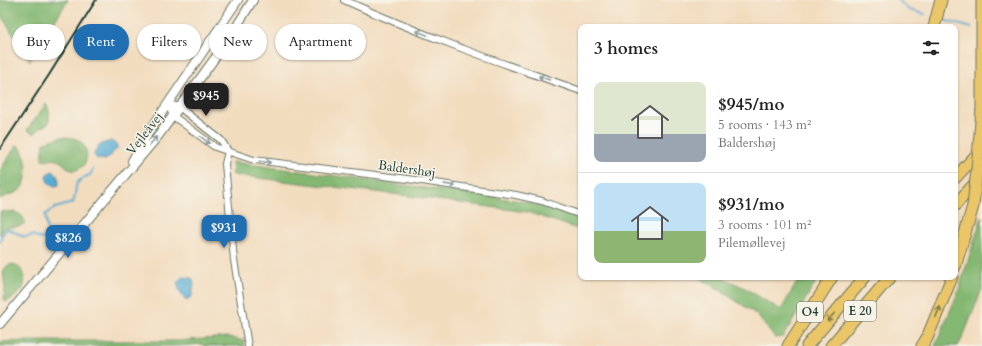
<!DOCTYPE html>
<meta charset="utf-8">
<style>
:root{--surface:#fff;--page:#f2f2f2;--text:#222;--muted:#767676;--line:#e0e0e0;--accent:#1f6fb2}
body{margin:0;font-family:Cardo,serif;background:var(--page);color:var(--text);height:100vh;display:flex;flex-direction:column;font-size:15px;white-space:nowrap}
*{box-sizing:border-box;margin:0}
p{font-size:13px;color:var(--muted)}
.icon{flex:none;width:22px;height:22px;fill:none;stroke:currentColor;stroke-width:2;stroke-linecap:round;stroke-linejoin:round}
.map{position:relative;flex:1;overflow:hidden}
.panel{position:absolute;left:578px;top:24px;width:380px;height:256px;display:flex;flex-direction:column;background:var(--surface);border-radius:8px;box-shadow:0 1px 3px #0004}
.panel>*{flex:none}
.hud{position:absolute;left:12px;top:24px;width:380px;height:36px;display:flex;gap:8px}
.price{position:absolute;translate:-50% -34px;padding:0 9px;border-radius:8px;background:var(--accent);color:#fff;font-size:13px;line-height:26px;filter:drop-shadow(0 1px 2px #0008)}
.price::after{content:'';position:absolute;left:50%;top:24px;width:12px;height:9px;margin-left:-6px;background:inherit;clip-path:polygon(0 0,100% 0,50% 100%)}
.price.active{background:#222;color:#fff}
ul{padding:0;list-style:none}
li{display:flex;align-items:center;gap:12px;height:100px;padding:0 16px}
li+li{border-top:1px solid var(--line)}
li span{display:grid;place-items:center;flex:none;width:112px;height:80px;border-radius:8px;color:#555}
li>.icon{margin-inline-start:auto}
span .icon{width:48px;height:48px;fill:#fffc;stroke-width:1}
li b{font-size:17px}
h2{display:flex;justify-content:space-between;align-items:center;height:48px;padding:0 16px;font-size:17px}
.chip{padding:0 14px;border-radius:18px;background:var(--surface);box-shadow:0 1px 3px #0004;font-size:14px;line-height:36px}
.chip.active{background:var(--accent);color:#fff}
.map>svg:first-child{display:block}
.forest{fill:#84b872;stroke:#527a53}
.water{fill:#57abd3;stroke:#3b7484}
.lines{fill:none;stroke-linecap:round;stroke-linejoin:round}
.stream{stroke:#57abd3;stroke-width:2}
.minor-casing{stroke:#697564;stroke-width:8}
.tertiary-casing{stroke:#697564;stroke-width:10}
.motorway-casing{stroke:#697564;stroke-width:13}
.minor{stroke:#fff;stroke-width:6}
.tertiary{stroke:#fff;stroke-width:8}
.motorway{stroke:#ebc669;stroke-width:11}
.rail{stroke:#1f3d34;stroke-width:2}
.motorway-bridge-casing{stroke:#697564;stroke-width:13;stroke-linecap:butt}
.motorway-bridge{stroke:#ebc669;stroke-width:11}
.oneway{stroke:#8f9e9a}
.oneway2{stroke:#7b7b4c}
.labels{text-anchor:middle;stroke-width:3;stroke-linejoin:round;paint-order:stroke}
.shield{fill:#f7f3e8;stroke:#60746a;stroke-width:1}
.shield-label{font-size:12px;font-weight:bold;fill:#1f3d34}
.street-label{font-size:13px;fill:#1f3d34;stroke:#f7f3e8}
</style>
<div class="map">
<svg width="982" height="346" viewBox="0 0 982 346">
<rect width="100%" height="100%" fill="#f7f3e8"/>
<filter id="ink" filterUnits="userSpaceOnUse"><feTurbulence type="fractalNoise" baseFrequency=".025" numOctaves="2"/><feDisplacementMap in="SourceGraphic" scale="8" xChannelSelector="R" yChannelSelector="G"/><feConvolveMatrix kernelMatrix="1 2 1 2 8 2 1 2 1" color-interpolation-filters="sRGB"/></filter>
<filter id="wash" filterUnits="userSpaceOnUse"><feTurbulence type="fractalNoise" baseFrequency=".012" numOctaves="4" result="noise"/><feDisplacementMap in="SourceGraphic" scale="16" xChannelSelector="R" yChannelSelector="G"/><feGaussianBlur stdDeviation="0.9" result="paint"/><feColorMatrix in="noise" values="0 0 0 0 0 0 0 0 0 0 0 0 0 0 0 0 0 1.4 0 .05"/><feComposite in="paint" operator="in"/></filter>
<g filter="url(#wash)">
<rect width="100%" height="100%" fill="#f2dcbe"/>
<path class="forest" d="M0,0H68L30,61L0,14Z
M46,104C50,108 50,119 48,124L41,127L36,133H33L27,130Z
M60,137C65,137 73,137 78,140C90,147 90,166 76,170C65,173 64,154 46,161L42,159L44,143Z
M17,145C29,152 30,181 20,190C14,195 6,195 0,199V170Z
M232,162L522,201L554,209L581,218V230L527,212L393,194L233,175Z
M0,212C10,211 24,211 25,223C17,231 6,221 0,235Z
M982,216V289L963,337L958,346H935L957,295Z
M12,264C23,266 28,281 22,290C18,294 11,300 6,302L4,299L5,288L3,270L7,266Z
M697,277H721L745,288L781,310L800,277H819L783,337L775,338L756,314L715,287Z
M228,337L244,341L245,346H204L202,344L178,346H0V342L26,341H177Z"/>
<path class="water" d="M111,141L117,145V149L106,160L97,159L94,155C97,145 101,144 111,141Z
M53,171C58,174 59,179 59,185C52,188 47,184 46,176L48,173Z
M184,277L192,278L194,284L192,296L187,300C180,297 179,289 177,282L181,278Z"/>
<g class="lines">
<path class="stream" d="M898,0L909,10L925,14
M943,20L972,28
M0,242L2,235L5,231L8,229L25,237L33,235L41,239L48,237L45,215C53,207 62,206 73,203C80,183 68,186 91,174L93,169"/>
</g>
</g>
<g filter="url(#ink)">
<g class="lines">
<defs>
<path id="minor" d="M344,0C421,35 501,63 581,91
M168,104L173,116L215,147L254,160L408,179L516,195L542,201L581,215
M168,104L179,107L221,140L228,151
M228,151L225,164L234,260L248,346"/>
<path id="tertiary" d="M132,161L150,130L238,0
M0,324L159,135L228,40L253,0"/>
<path id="motorway" d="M934,27L941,0
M982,109V0
M955,178L982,149
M955,205L982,176
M955,267L973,206
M788,346L832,277
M807,346L865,277
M831,346L890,277
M922,346L927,338L952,277"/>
</defs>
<use href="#minor" class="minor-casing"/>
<use href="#tertiary" class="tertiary-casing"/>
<use href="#motorway" class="motorway-casing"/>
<use href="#minor" class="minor"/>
<use href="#tertiary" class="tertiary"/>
<use href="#motorway" class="motorway"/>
<path class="rail" d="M0,149L49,75L96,0"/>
<defs>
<path id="motorway-bridge" d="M973,206L977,170L982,109"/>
</defs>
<use href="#motorway-bridge" class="motorway-bridge-casing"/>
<use href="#motorway-bridge" class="motorway-bridge"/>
</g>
<defs><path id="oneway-shaft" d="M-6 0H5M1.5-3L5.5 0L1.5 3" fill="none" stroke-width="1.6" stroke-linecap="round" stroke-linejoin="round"/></defs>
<g class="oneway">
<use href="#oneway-shaft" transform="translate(422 33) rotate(-159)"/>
<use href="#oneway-shaft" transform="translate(544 78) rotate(-161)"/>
<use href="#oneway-shaft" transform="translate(205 140) rotate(36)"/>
<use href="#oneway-shaft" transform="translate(153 141) rotate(-50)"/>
<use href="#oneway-shaft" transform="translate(265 162) rotate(7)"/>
<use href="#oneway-shaft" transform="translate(450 185) rotate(8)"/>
</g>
<g class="oneway2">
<use href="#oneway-shaft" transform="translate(938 312) rotate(-67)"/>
<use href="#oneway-shaft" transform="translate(831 317) rotate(130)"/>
</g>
</g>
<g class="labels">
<g class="shield">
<rect x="844" y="301" width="32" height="20" rx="3"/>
<rect x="797" y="302" width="26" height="20" rx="3"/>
</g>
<g class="shield-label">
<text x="860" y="315">E 20</text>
<text x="810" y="316">O4</text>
</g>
<g class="street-label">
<text transform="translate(144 133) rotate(-52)" y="5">Vejleåvej</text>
<text transform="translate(407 168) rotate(8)" y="5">Baldershøj</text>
</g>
</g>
</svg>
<b class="price active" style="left:206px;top:117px">$945</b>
<b class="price" style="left:224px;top:249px">$931</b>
<b class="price" style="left:68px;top:259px">$826</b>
<div class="hud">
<a class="chip">Buy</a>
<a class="chip active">Rent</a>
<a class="chip">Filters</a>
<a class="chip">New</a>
<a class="chip">Apartment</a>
</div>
<section class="panel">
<h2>3 homes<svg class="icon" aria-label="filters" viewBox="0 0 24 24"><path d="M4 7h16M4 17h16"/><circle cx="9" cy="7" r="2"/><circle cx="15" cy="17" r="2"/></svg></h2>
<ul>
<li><span style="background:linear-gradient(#dfe7d0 65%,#9aa5b1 0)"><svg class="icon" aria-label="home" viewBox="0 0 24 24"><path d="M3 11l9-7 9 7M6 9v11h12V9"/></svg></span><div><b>$945/mo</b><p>5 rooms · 143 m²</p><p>Baldershøj</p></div></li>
<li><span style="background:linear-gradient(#bfe0f5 60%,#8fb573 0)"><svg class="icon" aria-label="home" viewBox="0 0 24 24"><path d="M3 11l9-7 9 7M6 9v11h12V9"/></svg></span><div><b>$931/mo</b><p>3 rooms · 101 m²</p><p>Pilemøllevej</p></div></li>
</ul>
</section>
</div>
